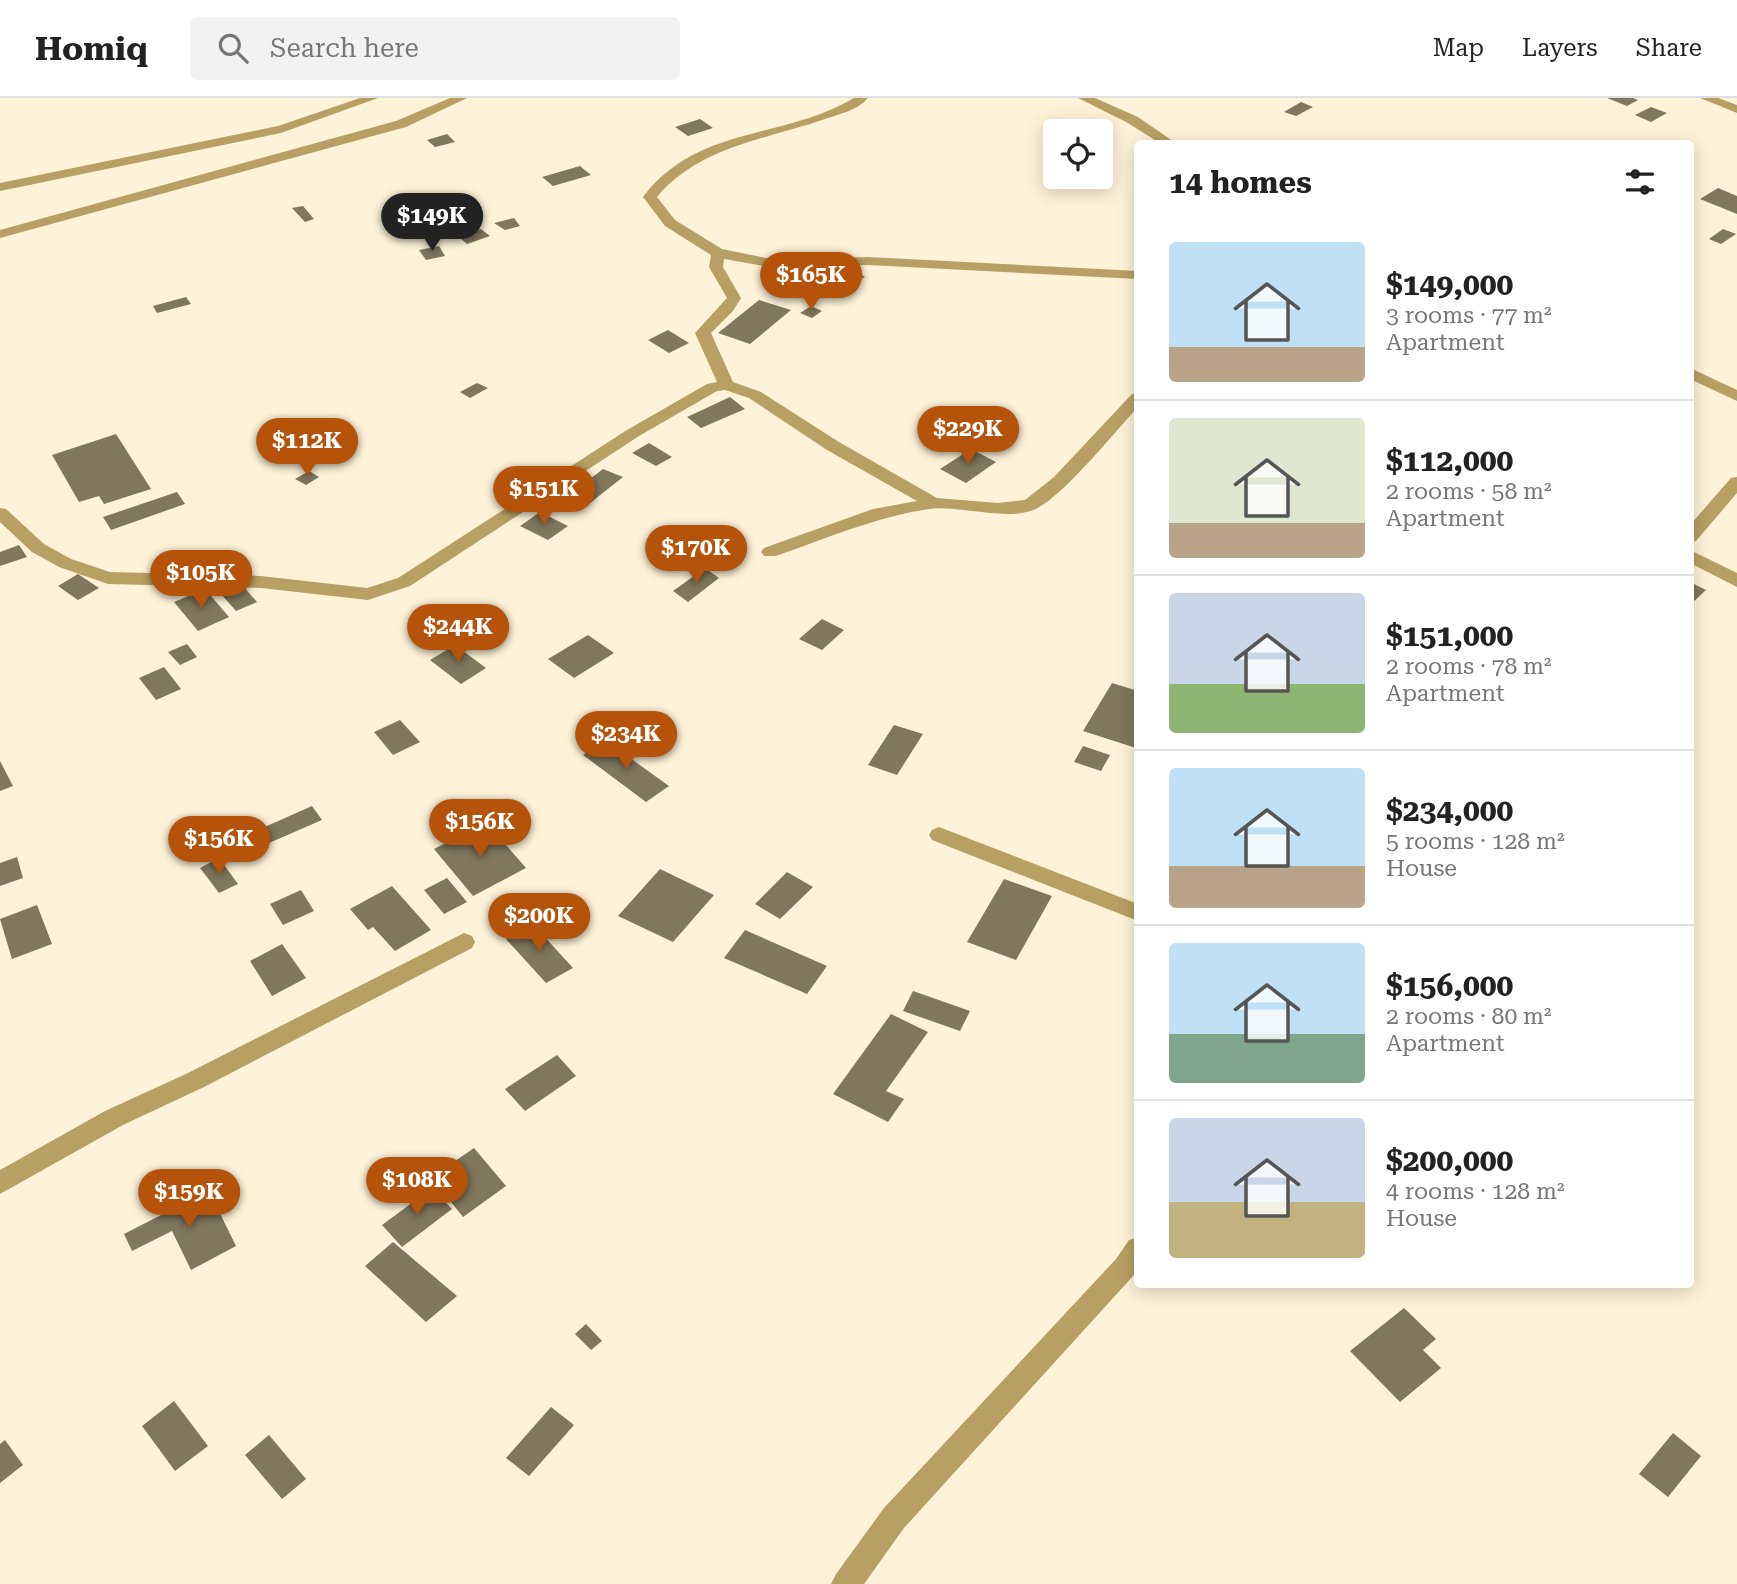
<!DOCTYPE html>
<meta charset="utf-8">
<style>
:root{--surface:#fff;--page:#f2f2f2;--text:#222;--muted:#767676;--line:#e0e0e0;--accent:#b45309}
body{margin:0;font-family:"Roboto Serif",serif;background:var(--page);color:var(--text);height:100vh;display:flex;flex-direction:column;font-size:26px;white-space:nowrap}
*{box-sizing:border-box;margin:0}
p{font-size:23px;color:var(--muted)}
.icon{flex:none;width:38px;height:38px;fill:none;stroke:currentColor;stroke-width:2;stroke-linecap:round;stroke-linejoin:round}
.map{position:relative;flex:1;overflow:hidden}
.drawer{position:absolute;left:1134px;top:42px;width:560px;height:1148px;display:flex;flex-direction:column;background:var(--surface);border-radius:7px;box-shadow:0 4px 18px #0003}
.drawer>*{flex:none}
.fabs{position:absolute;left:1043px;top:21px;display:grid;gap:14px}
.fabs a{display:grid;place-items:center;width:70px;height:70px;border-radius:7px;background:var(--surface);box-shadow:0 4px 18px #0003;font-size:35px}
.price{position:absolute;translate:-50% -60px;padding:0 16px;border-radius:24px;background:var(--accent);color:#fff;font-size:23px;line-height:46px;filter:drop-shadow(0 2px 4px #0008)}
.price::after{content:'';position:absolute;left:50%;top:42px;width:21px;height:16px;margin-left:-10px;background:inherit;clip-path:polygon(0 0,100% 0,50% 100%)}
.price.active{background:#222;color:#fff}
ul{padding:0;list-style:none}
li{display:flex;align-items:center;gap:21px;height:175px;padding:0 35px}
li+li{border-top:2px solid var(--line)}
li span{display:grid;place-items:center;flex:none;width:196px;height:140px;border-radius:7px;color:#555}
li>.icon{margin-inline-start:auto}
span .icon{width:84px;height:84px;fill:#fffc;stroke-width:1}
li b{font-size:30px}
h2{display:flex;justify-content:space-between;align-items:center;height:84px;padding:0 35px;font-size:30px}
header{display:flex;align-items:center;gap:42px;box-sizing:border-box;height:98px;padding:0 35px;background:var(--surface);border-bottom:2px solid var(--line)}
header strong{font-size:33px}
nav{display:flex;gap:38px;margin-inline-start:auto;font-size:24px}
.search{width:490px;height:63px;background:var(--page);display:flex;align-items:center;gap:18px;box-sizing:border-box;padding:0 24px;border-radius:7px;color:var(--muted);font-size:26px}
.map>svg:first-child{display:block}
.building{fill:#81775f}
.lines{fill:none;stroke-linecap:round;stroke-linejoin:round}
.street{fill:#b89f63;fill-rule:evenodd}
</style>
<header>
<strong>Homiq</strong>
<div class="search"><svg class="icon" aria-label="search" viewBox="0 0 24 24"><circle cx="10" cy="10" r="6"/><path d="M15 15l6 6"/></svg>Search here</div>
<nav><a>Map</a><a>Layers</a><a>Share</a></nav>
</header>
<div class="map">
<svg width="1737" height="1486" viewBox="0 0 1737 1486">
<rect width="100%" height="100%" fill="#fef3d8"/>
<path class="building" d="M1607,0H1633L1638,2L1627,8Z
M1301,4L1313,9L1296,18L1284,14Z
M1651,9L1667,15L1651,24L1635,17Z
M700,21L713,30L688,38L675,29Z
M447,36L455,44L435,49L427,42Z
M580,68L591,77L553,88L542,79Z
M1718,90L1737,98V116L1700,101Z
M303,108L314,121L305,124L292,110Z
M514,120L520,128L505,132L494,125Z
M481,131L490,138L467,146L458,138Z
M1723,131L1736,136L1721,146L1709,141Z
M439,148L445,158L426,162L419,152Z
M843,166L865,179L853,185L831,172Z
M186,199L191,206L157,215L153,208Z
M759,202L791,212L750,246L718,235Z
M811,208L822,213L812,220L800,215Z
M668,232L689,245L669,255L648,242Z
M477,285L488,290L470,300L460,294Z
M730,299L745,311L701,330L687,319Z
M116,336L151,391L104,406L99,398L79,404L52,357Z
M649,345L672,359L656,368L632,355Z
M971,351L996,364L966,385L940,371Z
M603,371L623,379L585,409L565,400Z
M309,373L319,379L306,387L295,381Z
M177,394L185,406L111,432L103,419Z
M540,414L568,428L548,442L520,428Z
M19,447L27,459L0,468V454Z
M705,470L719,480L688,504L673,493Z
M78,476L99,490L78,502L58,488Z
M1690,484L1706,492L1690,507Z
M242,487L257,504L236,513L221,496Z
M205,491L229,519L198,533L174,504Z
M822,521L844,532L822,552L799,541Z
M588,537L614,555L574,580L548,561Z
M187,546L197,559L180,567L168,554Z
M455,547L486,570L461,586L430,562Z
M164,569L181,591L156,602L139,580Z
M1112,585L1138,593L1136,650L1083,633Z
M400,622L420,644L393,657L374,634Z
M894,627L923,636L897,677L868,667Z
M605,642L669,688L646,704L583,657Z
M1083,648L1110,657L1101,673L1074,664Z
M0,663L13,688L0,693Z
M312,708L322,722L248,754L240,740Z
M486,724L526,770L473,798L434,751Z
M17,759L23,780L0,788V765Z
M219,760L238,786L219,795L200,770Z
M660,771L714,797L673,844L618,818Z
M787,774L813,789L780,821L755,806Z
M447,780L467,804L444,816L424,792Z
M1004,781L1052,798L1016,862L967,844Z
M392,788L431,832L395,853L373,829L368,832L350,811Z
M301,792L314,813L283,827L270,806Z
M37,807L52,846L12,861L0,821Z
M532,825L573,870L546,885L506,841Z
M745,832L827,868L807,896L724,860Z
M282,846L306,880L272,898L250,863Z
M913,893L970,913L960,933L903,913Z
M891,916L928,934L886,993L904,1001L888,1024L833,996Z
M557,957L576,978L525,1013L505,991Z
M474,1050L506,1088L463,1119L444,1095L459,1085L445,1070Z
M207,1089L236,1148L191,1172L172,1133L132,1153L124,1136L165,1115L161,1111Z
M432,1090L452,1111L402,1149L382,1127Z
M393,1144L457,1198L426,1224L365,1168Z
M1404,1210L1436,1241L1423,1252L1441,1270L1400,1304L1350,1253Z
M586,1226L602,1243L591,1252L575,1236Z
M174,1303L208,1348L175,1373L142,1328Z
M551,1309L574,1327L529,1378L506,1360Z
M1673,1335L1701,1358L1668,1399L1639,1376Z
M269,1337L306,1381L282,1401L245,1357Z
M5,1342L23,1367L0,1385V1346Z"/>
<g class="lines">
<path class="street" d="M360,0H378L281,35L0,93V85L278,28Z
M450,0H467L406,29L0,140V132L396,23Z
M854,0H868C858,12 840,16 825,21C765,42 700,48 657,99L675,122L722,151L776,162L868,159L1138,173V181L868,167L776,170L724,161L723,169L741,200L733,213L711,235L733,284L761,294L839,344L937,400L998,405L1025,402L1054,379L1132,296L1138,294V309C1114,335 1064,397 1036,411C1007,424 959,407 929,411C876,419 827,440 776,458H764L761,454L764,450L873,411L917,403L827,352L749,300L725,292L717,293L639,338L410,488L368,502L261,490L108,486L59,469L32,454L0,424V410L6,411L44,446L71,461L110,474L261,478L367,490L398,480L627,332L707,286L717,284L695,235L727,200L709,169L711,157L665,128L643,99C697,27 784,42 854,0Z
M1078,0H1095L1138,19L1177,46H1161L1128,25Z
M1700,0H1718L1737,7V15Z
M1690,270L1737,292V303L1690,281Z
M1737,379V395L1696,443L1690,444V427L1731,380Z
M1690,452L1737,475V489L1690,465Z
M939,729L1138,806V823L932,742L929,737L932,732Z
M464,835L472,838L475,844L472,850L204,989L123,1027L0,1096V1072L105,1013L188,975Z
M1138,1139V1172L1134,1177L904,1430L864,1486H831L836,1476L884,1410L1116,1161L1129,1142Z"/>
</g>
</svg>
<div class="fabs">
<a><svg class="icon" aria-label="locate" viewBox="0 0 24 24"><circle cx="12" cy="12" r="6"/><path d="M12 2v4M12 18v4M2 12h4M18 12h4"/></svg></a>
</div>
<b class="price active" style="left:432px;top:155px">$149K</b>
<b class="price" style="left:811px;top:214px">$165K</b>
<b class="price" style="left:968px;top:368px">$229K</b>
<b class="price" style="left:307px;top:380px">$112K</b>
<b class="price" style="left:544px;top:428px">$151K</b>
<b class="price" style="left:696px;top:487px">$170K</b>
<b class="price" style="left:201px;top:512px">$105K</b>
<b class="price" style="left:458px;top:566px">$244K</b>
<b class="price" style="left:626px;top:673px">$234K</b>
<b class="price" style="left:480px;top:761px">$156K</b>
<b class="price" style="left:219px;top:778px">$156K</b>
<b class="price" style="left:539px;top:855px">$200K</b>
<b class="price" style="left:417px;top:1119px">$108K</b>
<b class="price" style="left:189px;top:1131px">$159K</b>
<section class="drawer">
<h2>14 homes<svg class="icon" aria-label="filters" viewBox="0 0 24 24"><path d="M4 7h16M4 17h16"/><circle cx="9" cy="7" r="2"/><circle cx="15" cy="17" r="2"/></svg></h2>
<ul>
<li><span style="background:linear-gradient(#bfe0f5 75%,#b9a48a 0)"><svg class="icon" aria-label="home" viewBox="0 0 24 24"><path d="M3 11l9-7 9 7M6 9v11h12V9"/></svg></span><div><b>$149,000</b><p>3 rooms · 77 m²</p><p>Apartment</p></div></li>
<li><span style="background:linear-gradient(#dfe7d0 75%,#b9a48a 0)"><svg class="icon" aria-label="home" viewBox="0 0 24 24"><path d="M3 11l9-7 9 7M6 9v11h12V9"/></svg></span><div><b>$112,000</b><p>2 rooms · 58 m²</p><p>Apartment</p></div></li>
<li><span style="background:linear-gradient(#c9d6e8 65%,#8fb573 0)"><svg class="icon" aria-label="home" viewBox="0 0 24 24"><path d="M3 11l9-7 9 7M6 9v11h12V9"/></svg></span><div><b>$151,000</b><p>2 rooms · 78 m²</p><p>Apartment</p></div></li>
<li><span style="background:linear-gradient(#bfe0f5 70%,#b9a48a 0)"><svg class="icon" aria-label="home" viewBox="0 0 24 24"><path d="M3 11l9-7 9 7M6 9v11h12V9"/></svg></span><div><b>$234,000</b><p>5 rooms · 128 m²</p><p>House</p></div></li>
<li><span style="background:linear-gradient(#bfe0f5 65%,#7fa58c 0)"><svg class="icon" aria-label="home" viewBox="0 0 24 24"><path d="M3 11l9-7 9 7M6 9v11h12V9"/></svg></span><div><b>$156,000</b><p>2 rooms · 80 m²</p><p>Apartment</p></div></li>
<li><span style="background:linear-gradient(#c9d6e8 60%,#c2b280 0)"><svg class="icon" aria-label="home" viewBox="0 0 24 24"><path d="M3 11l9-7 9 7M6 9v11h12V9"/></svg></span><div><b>$200,000</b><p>4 rooms · 128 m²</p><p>House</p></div></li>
</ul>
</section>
</div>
